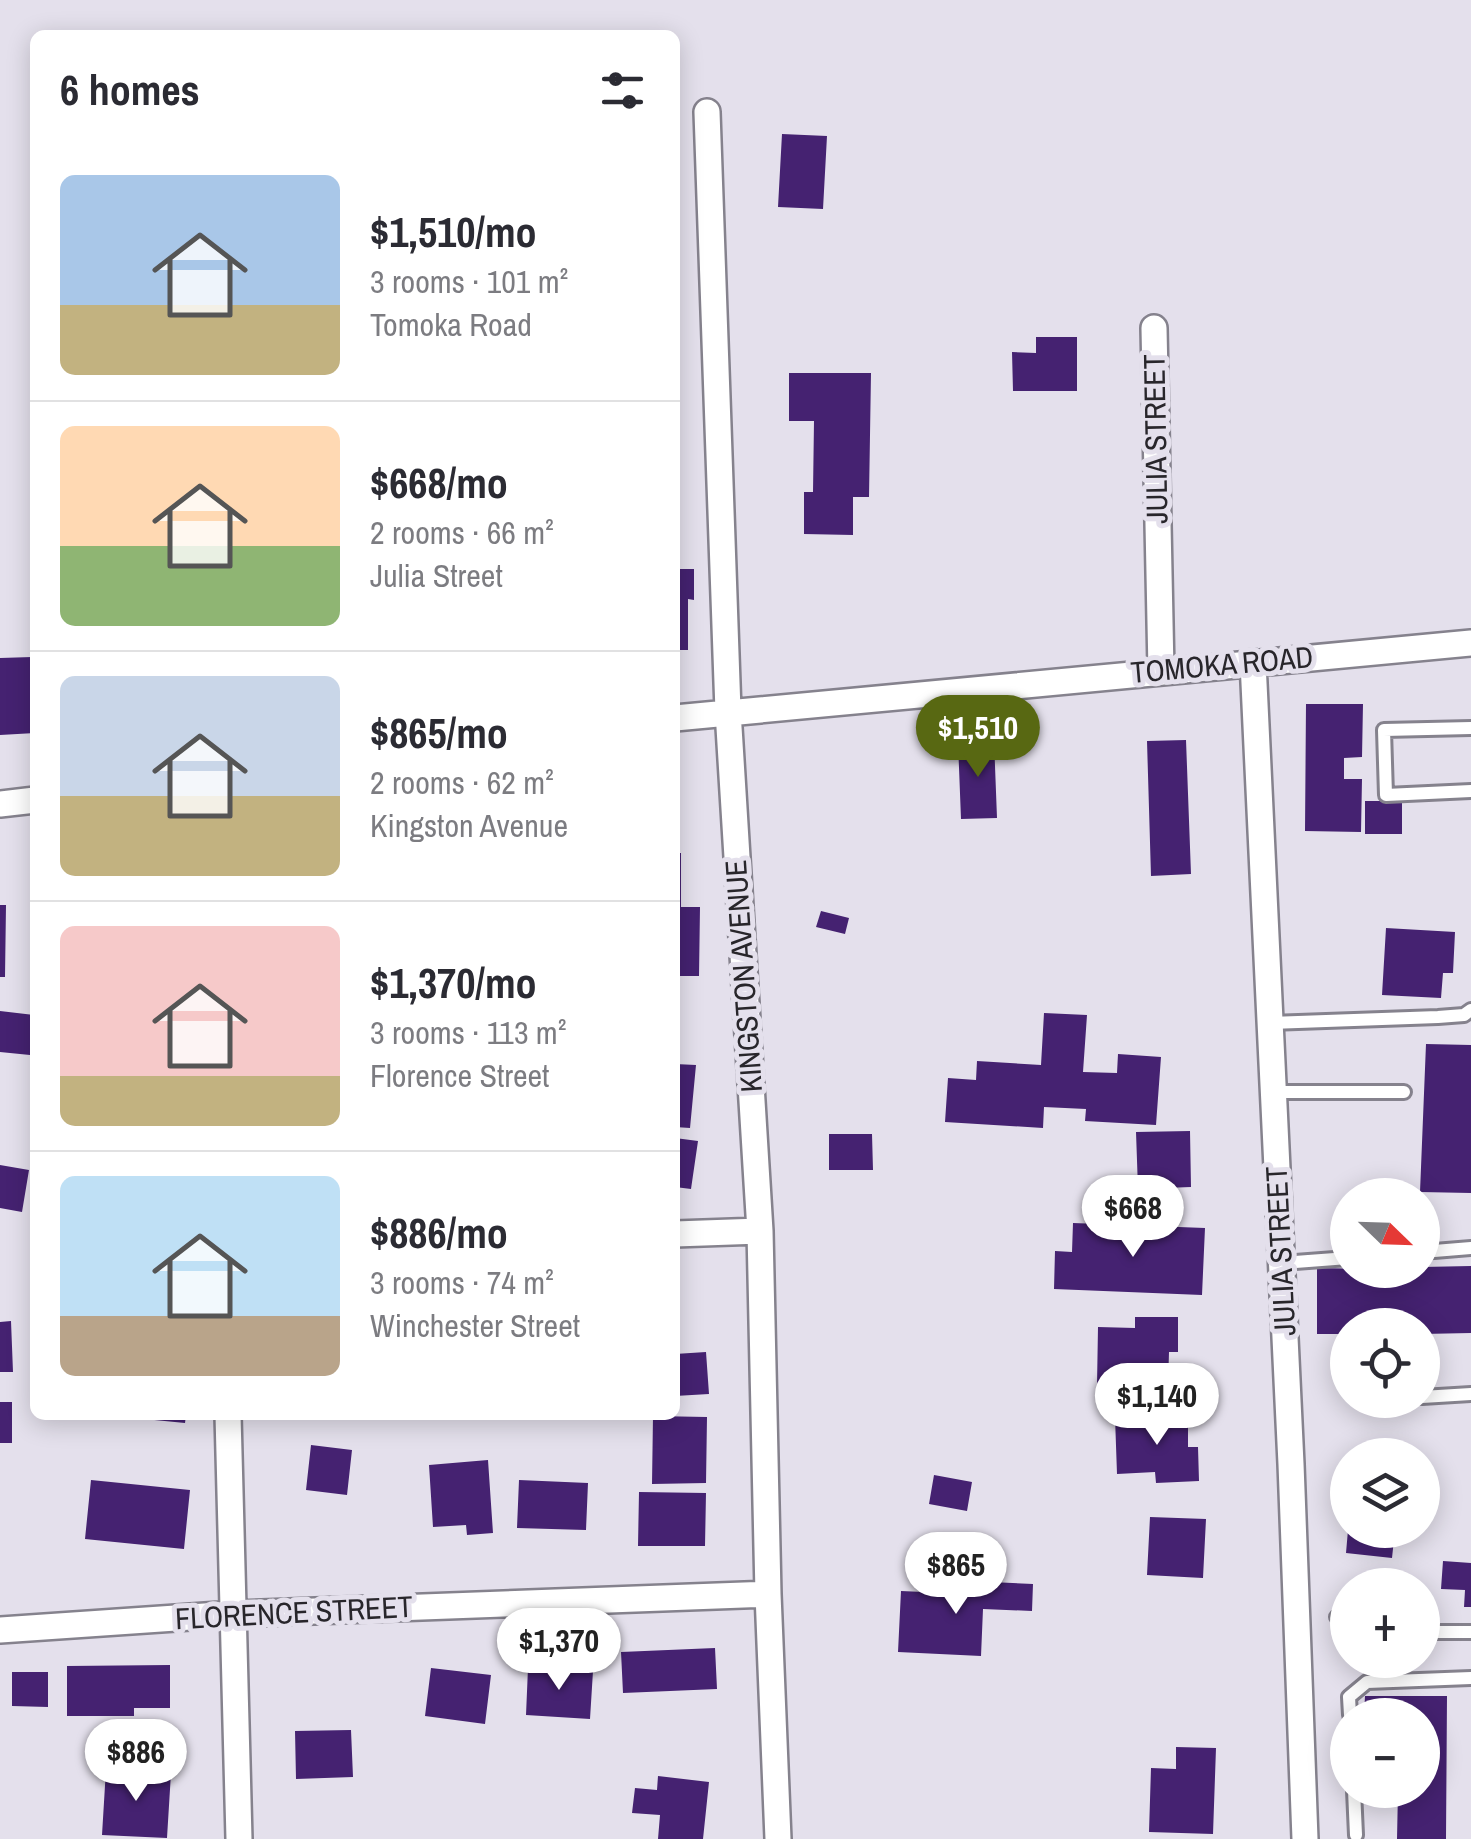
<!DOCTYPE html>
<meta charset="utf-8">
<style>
:root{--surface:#fff;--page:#f7f7f7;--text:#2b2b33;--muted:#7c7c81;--line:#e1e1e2;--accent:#586812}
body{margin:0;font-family:"Archivo Narrow",sans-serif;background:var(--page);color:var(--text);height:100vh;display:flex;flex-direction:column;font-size:38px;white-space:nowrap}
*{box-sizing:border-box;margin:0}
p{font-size:32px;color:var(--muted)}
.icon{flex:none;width:55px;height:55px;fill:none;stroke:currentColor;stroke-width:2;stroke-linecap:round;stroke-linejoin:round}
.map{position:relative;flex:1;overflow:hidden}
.drawer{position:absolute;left:30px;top:30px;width:650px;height:1390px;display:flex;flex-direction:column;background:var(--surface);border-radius:15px;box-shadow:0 5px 25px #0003}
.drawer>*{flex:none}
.needle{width:65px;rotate:113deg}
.tools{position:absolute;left:1330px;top:1178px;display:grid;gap:20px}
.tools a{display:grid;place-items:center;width:110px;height:110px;border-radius:50%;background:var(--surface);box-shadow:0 5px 25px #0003;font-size:50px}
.price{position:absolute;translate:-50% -85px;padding:0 22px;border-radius:35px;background:#fff;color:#222;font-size:32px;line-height:65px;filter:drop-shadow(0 2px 5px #0008)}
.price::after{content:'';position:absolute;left:50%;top:60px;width:30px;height:22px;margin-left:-15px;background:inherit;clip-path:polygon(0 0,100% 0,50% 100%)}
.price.current{background:var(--accent);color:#fff}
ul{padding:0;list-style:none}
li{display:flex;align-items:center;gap:30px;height:250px;padding:0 30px}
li+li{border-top:2px solid var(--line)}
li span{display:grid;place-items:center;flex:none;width:280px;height:200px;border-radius:15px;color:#555}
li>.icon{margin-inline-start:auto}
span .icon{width:120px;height:120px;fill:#fffc;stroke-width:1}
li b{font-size:42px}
h2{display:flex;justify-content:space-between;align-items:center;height:120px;padding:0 30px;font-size:42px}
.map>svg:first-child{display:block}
.building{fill:#452271}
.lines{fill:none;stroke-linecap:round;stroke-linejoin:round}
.lane-casing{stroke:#85828d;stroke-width:18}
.street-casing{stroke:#85828d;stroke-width:30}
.lane{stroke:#fff;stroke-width:12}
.street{stroke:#fff;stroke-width:25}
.labels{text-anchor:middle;stroke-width:10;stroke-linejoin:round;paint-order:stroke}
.street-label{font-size:30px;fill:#28262b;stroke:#e4e0ec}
</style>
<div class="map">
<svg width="1471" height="1839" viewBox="0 0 1471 1839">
<rect width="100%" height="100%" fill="#e4e0ec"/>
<path class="building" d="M782,134L827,136L823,209L778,207Z
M1036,337H1077V391H1013L1012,352L1036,353Z
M789,373H871L869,497H853V535L804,534V492H813L814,421H789Z
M675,569H694V600L688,599V650H675Z
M32,657L35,733L0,735V658Z
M1306,704H1363L1362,757L1344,758V779H1362L1361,832L1305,831Z
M994,740L997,818L961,819L958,742Z
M1186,740L1191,874L1151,876L1147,741Z
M1365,801H1402V834H1365Z
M675,853H681V907H700L699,976H675Z
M0,905H6L5,977H0Z
M821,911L849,918L845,934L816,927Z
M1386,928L1455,932L1453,973H1443L1441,998L1382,995Z
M0,1011L34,1015L30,1055L0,1052Z
M1044,1013L1087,1015L1083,1072L1117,1073L1118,1054L1161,1057L1156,1125L1085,1121L1086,1109L1044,1107L1043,1128L945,1122L948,1078L976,1080L977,1061L1041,1065Z
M1426,1044L1471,1045V1193L1420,1192Z
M675,1064L696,1065L690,1128L675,1127Z
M1190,1131L1191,1187L1138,1189L1136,1132Z
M829,1134H872L873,1170H829Z
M675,1138L698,1141L691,1189L675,1187Z
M0,1165L29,1170L22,1212L0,1208Z
M1073,1223L1205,1228L1202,1295L1054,1289L1055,1251L1072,1252Z
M1471,1266V1333L1422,1334V1325H1348V1334H1317V1268L1422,1270V1267Z
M1135,1317H1178V1352H1169L1168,1386L1097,1385L1098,1327L1135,1328Z
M11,1321L13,1372H0V1322Z
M706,1352L709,1394L675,1396V1354Z
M0,1402H12V1443H0Z
M1188,1414V1447H1198L1199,1481L1156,1483L1155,1472L1117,1474L1115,1417Z
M134,1415H186L185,1423L134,1418Z
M653,1416L707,1417L706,1483L652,1484Z
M311,1445L352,1450L347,1495L306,1490Z
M488,1460L493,1533L467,1535L466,1525L433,1527L429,1465Z
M934,1475L972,1482L967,1511L929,1504Z
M91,1480L190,1490L184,1549L85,1539Z
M519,1480L588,1483L586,1530L517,1528Z
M639,1492L706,1493L705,1546H638Z
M1150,1517L1206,1519L1203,1578L1147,1575Z
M1348,1530H1395L1392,1558L1346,1553Z
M1443,1561L1471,1563V1607H1464L1465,1590L1441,1589Z
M969,1581L1033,1584L1032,1611L983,1609L981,1656L898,1652L901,1591L968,1594Z
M715,1648L717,1689L623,1693L621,1652Z
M170,1665V1708H134V1716H67V1666Z
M431,1668L491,1675L485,1724L425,1716Z
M528,1668L593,1671L590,1719L526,1715Z
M12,1672H48V1707L12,1706Z
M1365,1696H1447L1446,1839H1397L1398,1790H1422V1715H1364Z
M351,1730L353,1777L296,1779L295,1731Z
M1176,1747L1216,1748L1213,1834L1149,1832L1151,1768L1176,1769Z
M106,1769L171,1773L167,1838L102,1835Z
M658,1776L709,1782L703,1839H658L660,1815L632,1813L635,1788L657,1790Z"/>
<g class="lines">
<defs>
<path id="lane" d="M1471,728L1384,730L1386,795L1471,791
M1270,1023L1438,1017L1464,1015L1471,1010
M1274,1092H1404
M1422,1252L1471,1248
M1282,1263L1348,1258
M1422,1397L1471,1394
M1337,1617H1348
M1422,1626L1423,1632H1471
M1350,1715L1349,1697L1367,1682L1471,1678
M1354,1790L1356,1835"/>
<path id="street" d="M707,112L728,711L760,1231L768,1594L778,1839
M1154,328L1161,671
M1253,662L1291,1464L1305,1839
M675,718L1471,643
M0,804L35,800
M675,1234L760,1231
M228,1415L239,1839
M0,1630L234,1614L768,1594"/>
</defs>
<use href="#lane" class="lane-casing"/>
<use href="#street" class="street-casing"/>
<use href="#lane" class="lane"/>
<use href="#street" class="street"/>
</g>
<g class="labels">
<g class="street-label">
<text transform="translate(1156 439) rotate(-91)" y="10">JULIA STREET</text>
<text transform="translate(1222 665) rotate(-5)" y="10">TOMOKA ROAD</text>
<text transform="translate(744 976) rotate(-94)" y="10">KINGSTON AVENUE</text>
<text transform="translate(1281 1251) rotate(-93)" y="10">JULIA STREET</text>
<text transform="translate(294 1613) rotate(-3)" y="10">FLORENCE STREET</text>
</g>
</g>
</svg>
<div class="tools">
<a><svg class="needle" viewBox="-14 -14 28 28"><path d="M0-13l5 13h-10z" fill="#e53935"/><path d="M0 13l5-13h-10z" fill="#7c7c81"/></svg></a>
<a><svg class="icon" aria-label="locate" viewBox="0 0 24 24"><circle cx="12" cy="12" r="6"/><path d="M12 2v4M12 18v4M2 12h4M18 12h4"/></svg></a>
<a><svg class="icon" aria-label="layers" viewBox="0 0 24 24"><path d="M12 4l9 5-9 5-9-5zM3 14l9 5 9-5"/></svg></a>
<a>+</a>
<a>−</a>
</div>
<b class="price current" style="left:978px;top:780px">$1,510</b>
<b class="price" style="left:1133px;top:1260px">$668</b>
<b class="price" style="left:1157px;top:1448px">$1,140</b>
<b class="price" style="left:956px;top:1617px">$865</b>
<b class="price" style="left:559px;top:1693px">$1,370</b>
<b class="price" style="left:136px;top:1804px">$886</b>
<section class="drawer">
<h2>6 homes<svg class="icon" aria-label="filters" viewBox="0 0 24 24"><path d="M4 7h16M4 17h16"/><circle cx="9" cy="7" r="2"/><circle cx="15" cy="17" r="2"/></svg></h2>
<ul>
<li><span style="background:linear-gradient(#a9c7e8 65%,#c2b280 0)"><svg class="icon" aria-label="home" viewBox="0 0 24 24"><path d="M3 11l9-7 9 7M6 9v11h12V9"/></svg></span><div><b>$1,510/mo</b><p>3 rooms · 101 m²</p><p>Tomoka Road</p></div></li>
<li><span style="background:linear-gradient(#ffd9b3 60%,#8fb573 0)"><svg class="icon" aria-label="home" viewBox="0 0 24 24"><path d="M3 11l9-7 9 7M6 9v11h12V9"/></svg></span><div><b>$668/mo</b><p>2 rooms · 66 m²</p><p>Julia Street</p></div></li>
<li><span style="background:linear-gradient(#c9d6e8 60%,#c2b280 0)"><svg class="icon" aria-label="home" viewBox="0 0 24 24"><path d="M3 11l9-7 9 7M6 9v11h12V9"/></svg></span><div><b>$865/mo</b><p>2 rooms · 62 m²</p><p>Kingston Avenue</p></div></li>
<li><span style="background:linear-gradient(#f6c9c9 75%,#c2b280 0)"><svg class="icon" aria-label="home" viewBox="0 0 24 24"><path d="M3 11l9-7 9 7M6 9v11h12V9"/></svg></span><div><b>$1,370/mo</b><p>3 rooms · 113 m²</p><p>Florence Street</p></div></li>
<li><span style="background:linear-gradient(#bfe0f5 70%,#b9a48a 0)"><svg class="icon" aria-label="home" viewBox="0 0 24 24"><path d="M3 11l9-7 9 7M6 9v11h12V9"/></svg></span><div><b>$886/mo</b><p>3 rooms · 74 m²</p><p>Winchester Street</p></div></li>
</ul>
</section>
</div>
